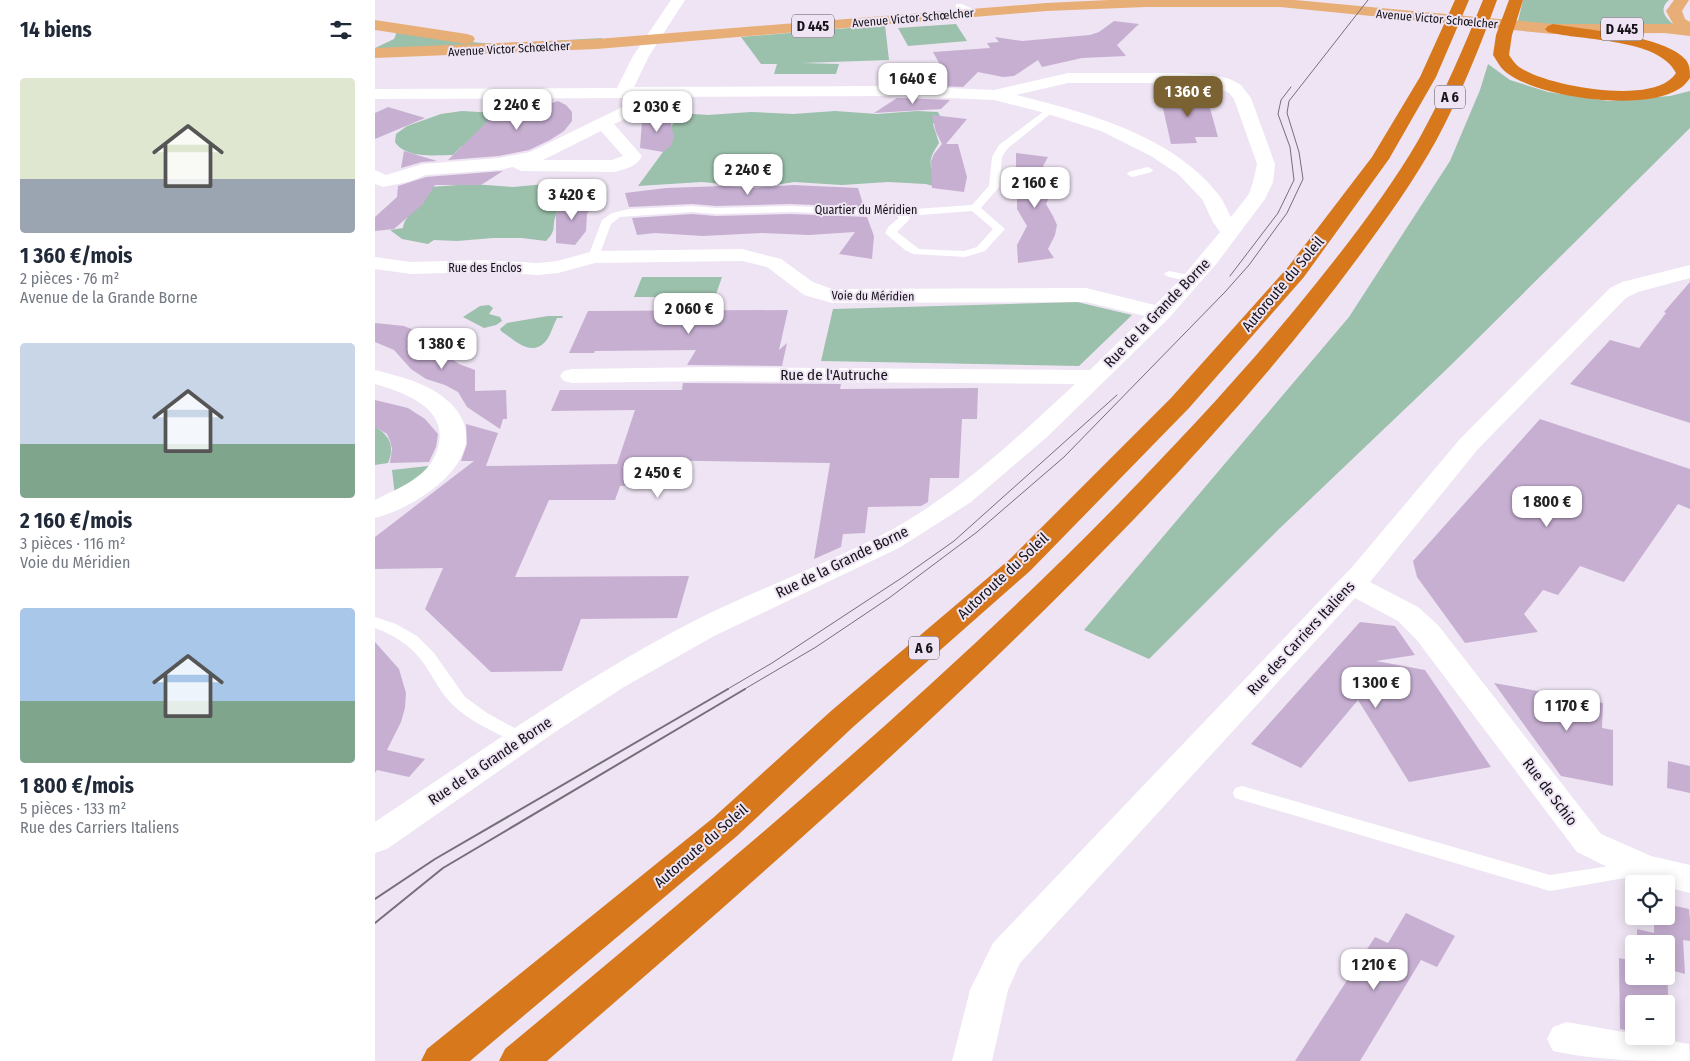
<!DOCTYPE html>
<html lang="fr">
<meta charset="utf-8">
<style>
:root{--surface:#fff;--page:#f6f6f7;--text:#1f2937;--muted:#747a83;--accent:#7b6233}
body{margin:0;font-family:"Fira Sans Condensed",sans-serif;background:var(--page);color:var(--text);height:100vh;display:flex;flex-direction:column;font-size:19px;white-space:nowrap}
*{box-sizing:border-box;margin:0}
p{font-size:16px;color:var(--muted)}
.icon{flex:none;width:28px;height:28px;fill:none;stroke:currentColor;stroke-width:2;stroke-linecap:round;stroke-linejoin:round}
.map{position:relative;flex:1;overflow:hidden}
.side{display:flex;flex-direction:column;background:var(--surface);width:375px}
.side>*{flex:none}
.controls{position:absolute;left:1250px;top:875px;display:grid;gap:10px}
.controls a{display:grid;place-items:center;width:50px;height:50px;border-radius:5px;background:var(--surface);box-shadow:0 2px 12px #0003;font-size:25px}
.price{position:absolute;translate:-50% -42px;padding:0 11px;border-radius:10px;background:#fff;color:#222;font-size:16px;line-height:32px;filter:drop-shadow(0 1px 2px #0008)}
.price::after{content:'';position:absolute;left:50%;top:30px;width:15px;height:11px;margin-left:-8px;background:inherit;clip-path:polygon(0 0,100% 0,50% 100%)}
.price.active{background:var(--accent);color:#fff}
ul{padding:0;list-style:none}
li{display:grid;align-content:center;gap:10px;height:265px;padding:0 20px}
li span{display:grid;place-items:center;height:155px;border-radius:5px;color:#555}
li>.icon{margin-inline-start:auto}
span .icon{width:90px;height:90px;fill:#fffc;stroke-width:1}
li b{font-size:21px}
h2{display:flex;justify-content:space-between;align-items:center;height:60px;padding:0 20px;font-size:21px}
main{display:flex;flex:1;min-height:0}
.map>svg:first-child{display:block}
.green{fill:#9bc0ab}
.building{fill:#c7afd2}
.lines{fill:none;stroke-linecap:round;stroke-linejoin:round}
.lane{fill:#fff;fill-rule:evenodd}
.street{fill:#fff;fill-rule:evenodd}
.primary{fill:#e7ae77;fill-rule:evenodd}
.highway{fill:#d7781d;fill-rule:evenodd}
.tram-far1{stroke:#756f79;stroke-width:1}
.tram{stroke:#756f79;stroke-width:2}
.labels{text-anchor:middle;stroke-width:4;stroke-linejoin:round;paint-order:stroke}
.far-street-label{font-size:12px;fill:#161318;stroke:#eee4f3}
.shield{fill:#eee4f3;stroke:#57525a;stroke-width:1}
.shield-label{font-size:14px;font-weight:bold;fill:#161318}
.street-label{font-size:15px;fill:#161318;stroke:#eee4f3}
</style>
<main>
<section class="side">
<h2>14 biens<svg class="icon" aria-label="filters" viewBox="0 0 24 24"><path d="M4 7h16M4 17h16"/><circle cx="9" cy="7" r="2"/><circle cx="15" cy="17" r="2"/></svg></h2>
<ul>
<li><span style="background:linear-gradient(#dfe7d0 65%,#9aa5b1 0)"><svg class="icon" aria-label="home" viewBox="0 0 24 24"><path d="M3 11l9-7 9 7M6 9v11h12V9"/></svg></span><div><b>1 360 €/mois</b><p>2 pièces · 76 m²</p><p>Avenue de la Grande Borne</p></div></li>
<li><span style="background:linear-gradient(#c9d6e8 65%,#7fa58c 0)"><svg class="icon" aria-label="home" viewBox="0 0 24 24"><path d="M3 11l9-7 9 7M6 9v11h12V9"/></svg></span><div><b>2 160 €/mois</b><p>3 pièces · 116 m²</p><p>Voie du Méridien</p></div></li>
<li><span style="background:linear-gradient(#a9c7e8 60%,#7fa58c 0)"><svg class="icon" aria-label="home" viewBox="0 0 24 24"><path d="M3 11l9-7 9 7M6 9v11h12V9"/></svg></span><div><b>1 800 €/mois</b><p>5 pièces · 133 m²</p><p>Rue des Carriers Italiens</p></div></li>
</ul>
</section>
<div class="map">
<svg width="1315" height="1061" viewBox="0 0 1315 1061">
<rect width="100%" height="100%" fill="#eee4f3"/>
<path class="green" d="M1148,0H1294C1282,10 1292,20 1302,27L1170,24L1143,21Z
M581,24L592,41L533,46L523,28Z
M510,25L514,60L426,63L464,64L461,74H399L402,64H386L366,37Z
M19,31L84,41L120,44L227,38V40L0,51V48L19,39L21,34Z
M1113,64L1135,80L1173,92L1233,101L1295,96L1315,91V128L1074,367L904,529L774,659L709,630L974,317L1075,161L1105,90Z
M140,104L160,108L168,113L102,146H87L78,155C60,155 31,159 20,142L21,134L32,126L66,114L87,111L121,113Z
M460,111L502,114L542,111L563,112L565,116L558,124L564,143C555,157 552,163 561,178L558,186L551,184L513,182L467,185L419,182L394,186H366L327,182L263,186L288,152L296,127L305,113L333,115L376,112L418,114Z
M181,183L202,184L208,189C198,196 185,202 181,215C176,227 183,229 171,241L147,238H118L82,241L59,240L53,244L27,239L15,230L28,228C30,210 54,206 55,187L97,184L138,187Z
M267,277H347L340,297H259Z
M702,302L757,315L704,366L446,361L458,309Z
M114,305L118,308L114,314L125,317L127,321L121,325L109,328L88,317L105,306Z
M173,316H188L187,318H182C178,325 175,338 169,343C155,357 137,338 126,331L125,329L132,323Z
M0,427C15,435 20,447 13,463L0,465Z
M62,465L20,496L17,470Z"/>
<path class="building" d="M739,21L764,24L742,45L751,56L707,58L667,67L663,60L639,76L628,77L603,72L588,87L541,85L559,73L549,71L564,63L558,52L615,48L612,43L624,42L620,37L647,41L715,35L724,32Z
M831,94L843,137H820L822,143L796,144L785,95Z
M522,98H526L575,100L566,109L499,113Z
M183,101L191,105L197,112V121L189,131L175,140L154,150L124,156L73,160L131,103L161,108Z
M13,107L50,118L0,139V113Z
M277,113L294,115L299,137L296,146L288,152L265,148L267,121Z
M557,115L592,119L571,144H583L592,177L589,192L557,188L556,161L559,154L567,144L561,132Z
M29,151L62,161L47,162L26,168Z
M641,153L673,157L668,166L678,177L679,187L671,204L678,216L682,225L680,235L673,249L679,258L643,263L642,245L652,226L642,209V199L650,185L641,167Z
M128,171L106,185H60L48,204L19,229L0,231V217L22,197L23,186L51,177Z
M418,185L483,188L489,207L415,204L341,206L317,204L254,207L250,193L291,188L348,186L377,188Z
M190,198L219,202L212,214L211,231L200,245L181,243V215Z
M317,214L341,216L415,214L492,217L499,236L497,259L464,254L480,232L434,235L387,233L328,236L280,233L262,235L257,218Z
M1315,282V423L1195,384L1235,340L1264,348L1291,313L1289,312Z
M413,310L404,350L412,343L407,366L312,365L321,350L220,351L219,353H194L213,311Z
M0,323L29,326L53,336L73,356L84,364L100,370V391L131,390L132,419H128L125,429L92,407L83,392L70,385L51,379L36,369L19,350L0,342Z
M308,383L466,384L465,389L603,388L602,419H587L584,478H555L553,502L546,506L493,507L490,533L468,534L466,547L439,559L455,463L265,460L257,485L245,486L240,500H174L140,577L314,576L302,618L206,619L187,671L116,672L50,609L68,568L0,569V537L99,461H86L92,444L91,424L123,433L111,466L242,464L260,410L176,411L185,390H307Z
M0,400L33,408L50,419L63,434L61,447L54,462L15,463L17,449L15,441L12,434L0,427Z
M1165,419L1315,469V509L1303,504L1249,582L1205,566L1183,595L1168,590L1149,614L1163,632L1090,643L1042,577L1038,561Z
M985,622L1020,626L1040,655L1001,661L1050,670L1116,767L1034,782L983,700L926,768L876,744Z
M0,642L24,669L31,693L30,708L26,722L12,750L50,759L34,777L2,770L0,773Z
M1119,683L1228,703L1227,728L1238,730V786L1186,776Z
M1293,761L1315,766V793L1292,788Z
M1291,904L1314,909L1315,920V941L1308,940L1310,974L1292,969L1295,1038L1283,1036H1291V1004H1259V1032L1245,1029L1244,958L1259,961V976H1291V944H1262V929L1279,933V916H1291Z
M1031,913L1080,936L1062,967L1046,960L985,1061H920L1000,937L1013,943Z"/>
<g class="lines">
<path class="lane" d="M581,4H587L604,12L600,14L581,8Z
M676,106L679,107V111L632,149L627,157L624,187L606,208L630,229L610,251L590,257L538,254L530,250L510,233L514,226L524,218L522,216L415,212L341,214L317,212L245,217L236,224L223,259L219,260L213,257L227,220L237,213L254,209L317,206L341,208L415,206L525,210L597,205L614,186L617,157L624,145ZM597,211L618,229L602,247L589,251L544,249L522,232L534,220L535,218L534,216Z
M773,167L778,170L777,172L757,177L752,174L753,172Z
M795,271L822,277L824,279L818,283L791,276L789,274L791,272Z
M0,617L21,624L42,636L59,653L90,697L112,713L152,735L155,739L152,743L146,745L140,743C119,731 95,722 78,705C67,695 61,682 53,670C41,649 22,636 0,628Z
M867,786L1175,875L1261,862L1268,864L1271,869L1268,874L1261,876L1175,891L860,798L858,793L860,788Z"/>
<path class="street" d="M296,0H310L274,56L259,87L526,86L619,90L693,73H804L838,75L855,79L866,85L876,98L900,164L898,182L890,199L842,263L794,318L672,437L596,502L524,548L339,636L249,687L180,732L12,849L0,853V822C104,753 206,679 317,622C378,591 442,568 503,537C576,500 640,440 700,384L338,381L197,383L189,381L185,376L189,371L197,369L338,367L715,370L770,316L711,302L457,303L429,295L392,267L367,261L220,263L183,273L163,275L109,272L36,274L0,269V257L36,262L109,260L163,263L182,261L219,251L367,249L406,259L438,282L457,289L711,288L780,305L805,280L845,232L838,222L827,199L803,174L776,156L726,131L670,113L619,100L526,96L289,97L281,104L239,124L267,156C262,167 250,169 239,172L146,171L138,167L124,170L51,175L33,182L8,187L0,184V170L11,175L48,164L124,158L155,152L266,98L0,99V89L242,88L258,56ZM693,83H804L837,85L854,93L859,99L882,164L878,182L874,194L856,217C852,210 849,201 843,194C797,135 710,112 641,95ZM226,131L248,156L237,160H168Z
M1315,265V278L1263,292L1251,298L1103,449L995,582L1043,607L1063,625L1226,834L1276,856L1315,865V893L1291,887V884H1277L1255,878L1202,852L1041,639L1023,621L980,598L645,963L633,990L617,1061H577L595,990L618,943L978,566L1085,439L1235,288L1247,282Z
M0,370C28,377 60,385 79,407C122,457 41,508 0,518V500C16,492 33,485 47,473C55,466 60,458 63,447C74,408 30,393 0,384Z
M1192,1022L1259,1034V1036H1272L1314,1044L1315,1061C1269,1061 1222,1061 1178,1051L1172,1039L1178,1027Z"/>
<path class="primary" d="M734,0H920L1178,24H1298L1291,11L1299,0H1314L1307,11L1310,19L1315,22V36L1289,33L1178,34L905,7H771L671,11L222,49L0,58V48L222,39L671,3Z
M0,20L92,34L98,36L100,39L98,42L92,44L0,30Z"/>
<path class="highway" d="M1080,0H1094L1061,77L1014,159L929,277L814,408L655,571L478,727L362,836L95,1061H46L52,1049L338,818L456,711L635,559L796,398L913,267L997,157L1045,77Z
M1108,0H1122C1105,47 1086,94 1062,139C1039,181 1010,221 982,259C915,350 839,435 761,517C576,710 374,886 172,1061H124L130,1049C340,874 552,699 744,503C813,432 881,359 943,281C979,236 1015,189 1044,139C1069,94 1089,47 1108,0Z
M1134,0H1148L1137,35L1134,55C1137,59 1140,64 1144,67C1172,86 1264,102 1293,81C1296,79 1299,76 1301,73C1284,38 1207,41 1173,32L1170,29L1173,26L1178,24C1210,30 1290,35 1311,60C1315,66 1315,71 1315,78C1312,82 1308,87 1304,89C1268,112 1165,98 1132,73C1126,69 1122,61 1118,55L1121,35Z"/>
<path class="tram-far1" d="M855,276L903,213L919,180L915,147L903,114L906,100L916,87
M351,690L397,663L528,577L579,541L742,395
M368,690L441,647L514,598L602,532L689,457L850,292L874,265L912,213L928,179L924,152L912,113L914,101L993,0"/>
<path class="tram" d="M0,899L60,859L353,689
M0,923L68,868L370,689"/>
</g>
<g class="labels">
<g class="far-street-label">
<text transform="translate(538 18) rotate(-5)" y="4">Avenue Victor Schœlcher</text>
<text transform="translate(1062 19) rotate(5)" y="4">Avenue Victor Schœlcher</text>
<text transform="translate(134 49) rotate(-3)" y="4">Avenue Victor Schœlcher</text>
<text x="491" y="214">Quartier du Méridien</text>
<text x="110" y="272">Rue des Enclos</text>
<text transform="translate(498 296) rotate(1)" y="4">Voie du Méridien</text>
</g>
<g class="shield">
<rect x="417" y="14.5" width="42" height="23" rx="4"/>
<rect x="1226" y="17.5" width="42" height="23" rx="4"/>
<rect x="1060" y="85.5" width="30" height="23" rx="4"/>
<rect x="534" y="636.5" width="30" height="23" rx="4"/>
</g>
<g class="shield-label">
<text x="438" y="31">D 445</text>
<text x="1247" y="34">D 445</text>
<text x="1075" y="102">A 6</text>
<text x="549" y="653">A 6</text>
</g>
<g class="street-label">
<text transform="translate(908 284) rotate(-50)" y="5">Autoroute du Soleil</text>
<text transform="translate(782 313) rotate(-46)" y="5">Rue de la Grande Borne</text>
<text x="459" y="380">Rue de l'Autruche</text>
<text transform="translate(467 562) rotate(-26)" y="5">Rue de la Grande Borne</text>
<text transform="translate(628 576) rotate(-43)" y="5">Autoroute du Soleil</text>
<text transform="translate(926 638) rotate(-47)" y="5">Rue des Carriers Italiens</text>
<text transform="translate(115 761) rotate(-34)" y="5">Rue de la Grande Borne</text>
<text transform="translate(1175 792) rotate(53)" y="5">Rue de Schio</text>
<text transform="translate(326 846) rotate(-41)" y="5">Autoroute du Soleil</text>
</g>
</g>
</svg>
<div class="controls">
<a><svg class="icon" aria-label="locate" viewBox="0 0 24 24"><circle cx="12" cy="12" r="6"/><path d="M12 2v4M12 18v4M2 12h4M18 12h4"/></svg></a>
<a>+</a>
<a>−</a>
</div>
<b class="price" style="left:538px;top:105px">1 640 €</b>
<b class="price active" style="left:813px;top:118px">1 360 €</b>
<b class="price" style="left:142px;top:131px">2 240 €</b>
<b class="price" style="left:282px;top:133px">2 030 €</b>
<b class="price" style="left:373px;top:196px">2 240 €</b>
<b class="price" style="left:660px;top:209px">2 160 €</b>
<b class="price" style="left:197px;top:221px">3 420 €</b>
<b class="price" style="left:314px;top:335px">2 060 €</b>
<b class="price" style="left:67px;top:370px">1 380 €</b>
<b class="price" style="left:283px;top:499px">2 450 €</b>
<b class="price" style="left:1172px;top:528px">1 800 €</b>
<b class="price" style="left:1001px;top:709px">1 300 €</b>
<b class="price" style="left:1192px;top:732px">1 170 €</b>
<b class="price" style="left:999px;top:991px">1 210 €</b>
</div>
</main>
